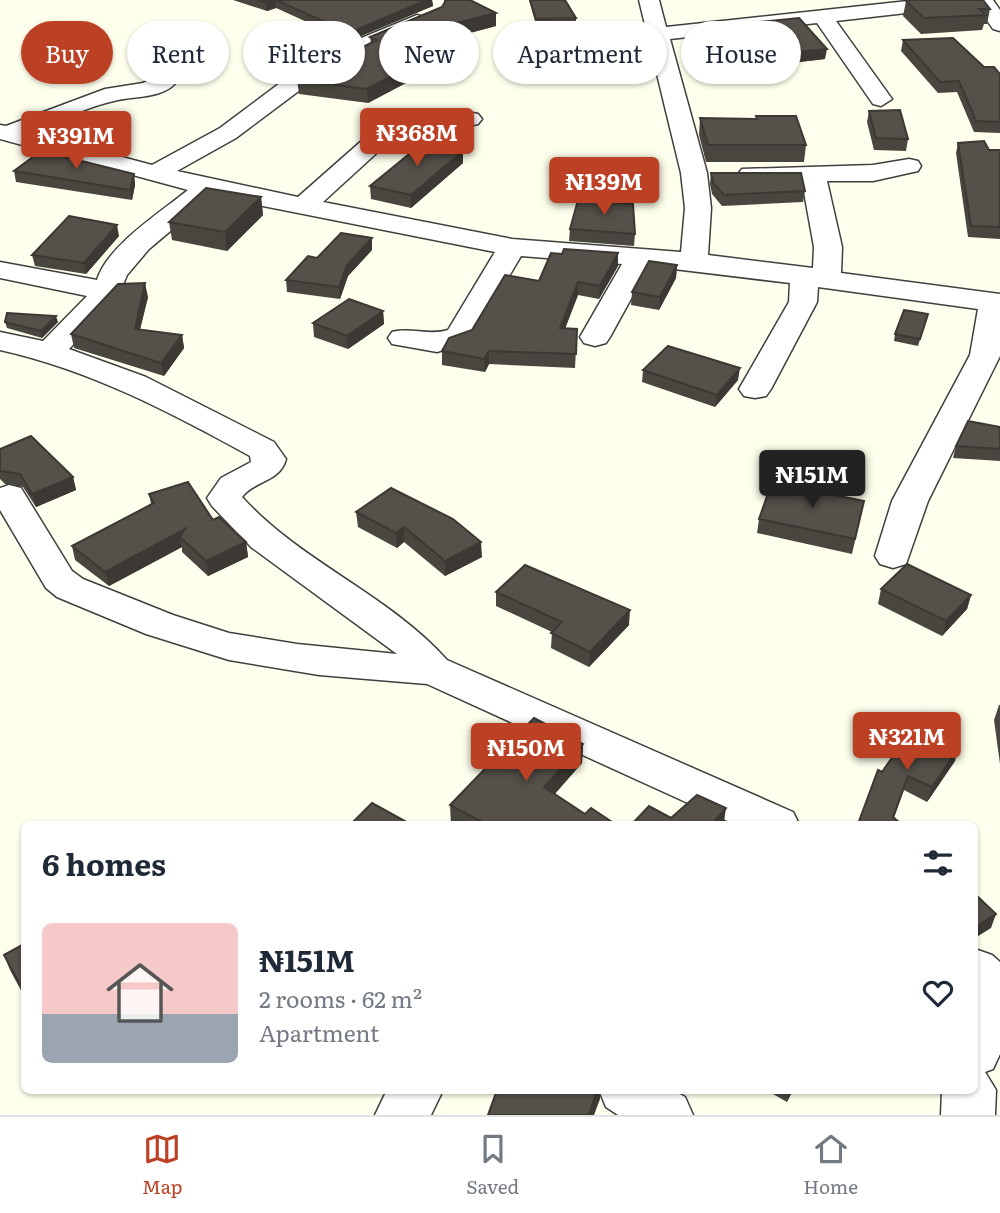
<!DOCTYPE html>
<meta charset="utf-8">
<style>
:root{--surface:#fff;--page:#f2f2f3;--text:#1f2937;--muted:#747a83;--line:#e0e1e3;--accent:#bc4024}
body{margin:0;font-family:Literata,serif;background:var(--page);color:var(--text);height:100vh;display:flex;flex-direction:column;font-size:26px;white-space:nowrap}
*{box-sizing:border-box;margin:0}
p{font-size:23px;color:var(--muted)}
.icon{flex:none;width:38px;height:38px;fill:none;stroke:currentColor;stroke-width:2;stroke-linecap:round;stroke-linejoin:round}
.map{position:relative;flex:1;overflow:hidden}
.panel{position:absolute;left:21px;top:821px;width:957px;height:273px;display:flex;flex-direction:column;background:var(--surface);border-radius:10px;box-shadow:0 2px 5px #0004}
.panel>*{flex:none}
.hud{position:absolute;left:21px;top:21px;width:959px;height:63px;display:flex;gap:14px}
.price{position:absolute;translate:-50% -60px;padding:0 16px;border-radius:7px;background:var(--accent);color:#fff;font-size:23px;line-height:46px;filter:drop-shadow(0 2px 4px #0008)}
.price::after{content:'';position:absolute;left:50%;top:42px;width:21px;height:16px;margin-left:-10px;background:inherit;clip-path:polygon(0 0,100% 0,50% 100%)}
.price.current{background:#222;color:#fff}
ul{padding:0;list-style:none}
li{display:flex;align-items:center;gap:21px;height:175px;padding:0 21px}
li span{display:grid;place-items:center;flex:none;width:196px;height:140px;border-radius:10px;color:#555}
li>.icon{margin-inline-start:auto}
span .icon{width:84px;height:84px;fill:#fffc;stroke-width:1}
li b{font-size:30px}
h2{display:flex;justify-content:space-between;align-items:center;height:84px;padding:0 21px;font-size:30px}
.chip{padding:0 24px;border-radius:32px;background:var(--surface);box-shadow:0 2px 5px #0004;font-size:24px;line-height:63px}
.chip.current{background:var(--accent);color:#fff}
.menu{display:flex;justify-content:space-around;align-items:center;height:98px;border-top:2px solid var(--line);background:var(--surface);font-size:19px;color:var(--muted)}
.menu a{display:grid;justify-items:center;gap:4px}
.menu .current{color:var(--accent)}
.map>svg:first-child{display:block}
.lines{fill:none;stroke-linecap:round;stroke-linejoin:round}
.minor-casing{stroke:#3f3f3f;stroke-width:3}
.minor{fill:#fff;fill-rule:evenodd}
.wall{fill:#49453f}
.shaded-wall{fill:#3c3833}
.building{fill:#555049;stroke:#3c3833;stroke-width:2}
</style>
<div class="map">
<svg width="1000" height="1115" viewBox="0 0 1000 1115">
<rect width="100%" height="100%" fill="#feffec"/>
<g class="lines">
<defs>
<path id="minor" d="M639,0H659L666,27L917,0H993L1000,10V31L993,29L976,5L836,21L892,99L881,106L873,104L817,23L670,39L707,173L711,208L708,255L813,268L814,247L802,181L742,179L738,174L742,169L873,165L909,159L918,161L921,166L918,171L873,181H827L842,247L841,273L1000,294V356L928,501L906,564L893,568L880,564L875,556L892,501L970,355L978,309L818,287L817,302L771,389L766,396L755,398L744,396L739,389L789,302L790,283L649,266L610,337L606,343L595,346L584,343L580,337L622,264L521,256L470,342L437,352L392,344L388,338L392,332C411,327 429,336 448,330L495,252L212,196L149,249L127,275L118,297L69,349L146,377L274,442L286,459C280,482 255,480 242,497C302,563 388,594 447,660L793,812L799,824H734L427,684L319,675L229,660L146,634L57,597L46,588L0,510V488L9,485L21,488L72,571L83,579L173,615L229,633L297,644L397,654L251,547L212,506L207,498L221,478L251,462L250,456C170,412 90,370 0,350V332L43,341L87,296L0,278V262L97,280C107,246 161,212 188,190L0,139V125L6,126L105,89L143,83L167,73L175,75L178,80C166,98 137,96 118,100C88,106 59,121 32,133L152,165L220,128L292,74L359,39L417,15L424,17L427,21L424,25L373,47L308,84L236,138L177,171L298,197L391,115C408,111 426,119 444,118C456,116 466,111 478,114L482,119L478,124L442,132L404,128L323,202L512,239L681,252L685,208L681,173Z
M975,949L992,955L1000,962V1054L993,1069L985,1072L996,1090L995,1115H941L942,1090H975Z
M387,1090H443L431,1115H375Z
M599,1090H673L685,1097L693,1115H618L606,1107Z"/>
</defs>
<use href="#minor" class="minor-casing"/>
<use href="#minor" class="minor"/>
</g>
<path class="wall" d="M233,0H432L433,6L349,41L276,8L267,11Z
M444,0H470L496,13V26L420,46L440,51V65L368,103L299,94L297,80L371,44L370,37L442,7L444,4Z
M529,0H565L576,18V23L536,25Z
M906,1L990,9L987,24H984L982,30L921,34L903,16Z
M709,27L825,59L765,66L764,75L736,77L708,38Z
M903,40L984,67L1000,74V133L974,132L957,92L938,93L901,51Z
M869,111L908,139L906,151L874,150L867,122Z
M756,116L806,145L804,162H706L699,135L700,118L756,119Z
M958,143L989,150H1000V239L968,237L956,153Z
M463,163L411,208L371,199L370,186Z
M14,171L134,174L135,185L132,200L16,182Z
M711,173L805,191L803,202L722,206L712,194L710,184Z
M261,197L263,215L227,251L172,240L169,222Z
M570,229L635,234L634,246L569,241Z
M119,236L86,274L35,266L32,255Z
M372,250L348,276L340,299L287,292L286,280L317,258Z
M618,253V266L599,299L578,295L565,328L577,329L575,368L489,364L485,372L442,365V351L539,281L562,254Z
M677,265L676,278L659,310L631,305L632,292Z
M148,297L140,329L182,335L184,348L164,376L74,348L71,334Z
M383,311L384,324L348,349L314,337L313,323Z
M926,321L918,346L894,341L895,334Z
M5,322H58L42,338L7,328Z
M643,370L738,380L715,407L642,382Z
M1000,427V461L953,458L956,446Z
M0,449L73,477L76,490L36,507L23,487L5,484L0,479Z
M149,494L213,520L246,542L248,557L208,576L182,552V547L109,586L75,560L72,546L151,504Z
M864,501L852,554L757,533L759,519Z
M356,512L453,519L482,557L445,576L404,542L397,548L358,527Z
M881,589L971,595L967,609L942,636L878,604Z
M496,592L629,625L589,667L551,648L552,632L496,606Z
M999,705H1000V764L994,720Z
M926,731L955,761L927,802L904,790L894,818L858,824L882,772Z
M583,744L582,763L555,794L585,814L615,824H451L450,805Z
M24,944V996L10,970L4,955Z
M766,1090H793L787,1102Z"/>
<path class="shaded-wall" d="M273,0H275L276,8L267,11L266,2Z
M426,0H432L433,6L349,41V33Z
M496,13V26L394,53L393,39Z
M827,49L825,59L765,66V64L759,56Z
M440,51V65L368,103L367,89Z
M463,151V163L411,208V195Z
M134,174L135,185L132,200L130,190Z
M261,197L263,215L227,251L225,232Z
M117,225L119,236L86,274L84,263Z
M372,238V250L348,276L340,299L339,287L347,265Z
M618,253V266L599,299L600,286Z
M677,265L676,278L659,310L660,297Z
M578,282V295L560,342V328Z
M145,283L148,297L137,342L135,329Z
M383,311L384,324L348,349L347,336Z
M56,316L58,322L42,338L41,331Z
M182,335L184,348L164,376L161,363Z
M489,351V364L485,372L484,359Z
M740,368L738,380L715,407L717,395Z
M73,477L76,490L36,507L32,494Z
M404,527V542L397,548L396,533Z
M185,529L180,537L182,547L109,586L105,572Z
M246,542L248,557L208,576L206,561Z
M481,542L482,557L445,576V561Z
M971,595L967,609L942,636L946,621Z
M630,610L629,625L589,667L590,652Z
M583,744L582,763L543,806L544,787Z
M959,747L955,761L927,802L932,787Z
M726,808L724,822L723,824H712Z
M996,914L991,928L975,938V927Z
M597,1090H600V1099L594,1115H589Z
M790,1090H793L787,1102Z"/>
<path class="building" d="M258,0H273L266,2Z
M276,0H426L349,33Z
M446,0H470L496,13L393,39L440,51L367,89L297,80L377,40L370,37L442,7Z
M530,0H565L576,18L536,19Z
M912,0H983L990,9H979L986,15L924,18L906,1Z
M799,18L827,49L759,56L765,64L737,66L709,27Z
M953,38L984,67H994L1000,74V122L976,121L959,81L940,82L903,40Z
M900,110L908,139L876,138L869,111Z
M756,116H796L806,145H708L700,118L757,119Z
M425,141L463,151L411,195L370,186Z
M984,141L989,150H1000V227L971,226L958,143Z
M41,151L134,174L130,190L14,171Z
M711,173H801L805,191L724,195L713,183Z
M206,188L261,197L225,232L169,222Z
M578,200L633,204L635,234L570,229Z
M69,216L117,225L84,263L32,255Z
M341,233L372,238L347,265L339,287L286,280L308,256L317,258Z
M564,249L618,253L600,286L578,282L560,328L577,329L576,354L489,351L484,359L442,351L449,338L472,330L505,275L539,281L551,253L562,254Z
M649,261L677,265L660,297L632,292Z
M145,283L135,329L182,335L161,363L71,334L118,284Z
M349,299L383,311L347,336L313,323Z
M904,310L928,314L920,339L895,334Z
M7,313L56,316L41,331L5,322Z
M668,346L740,368L717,395L643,370Z
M968,421L1000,427V449L956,446Z
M31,436L73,477L32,494L20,474L1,471L0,470V449Z
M188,482L213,520L219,517L246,542L206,561L180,537L185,529L105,572L72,546L154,503L149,494Z
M772,482L864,501L855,539L759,519Z
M391,488L453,519L481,542L445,561L404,527L396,533L356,512Z
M907,564L971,595L946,621L881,589Z
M525,565L630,610L590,652L551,633L562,622L496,592Z
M923,713L930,717L925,731L959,747L932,787L908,776L893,817L901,824H858L878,770L882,772Z
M534,718L583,744L544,787L585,814L591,808L615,824H486L450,805Z
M697,795L726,808L712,824H632L649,806L671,818Z
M372,803L410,824H351Z
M975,894L996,914L975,927Z
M24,944V992L4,955Z
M497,1090H597L589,1115H488Z"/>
</svg>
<b class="price" style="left:417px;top:168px">₦368M</b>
<b class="price" style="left:76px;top:171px">₦391M</b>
<b class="price" style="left:604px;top:217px">₦139M</b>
<b class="price current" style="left:812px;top:510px">₦151M</b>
<b class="price" style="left:907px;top:772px">₦321M</b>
<b class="price" style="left:526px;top:783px">₦150M</b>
<div class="hud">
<a class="chip current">Buy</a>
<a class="chip">Rent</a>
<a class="chip">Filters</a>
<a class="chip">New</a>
<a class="chip">Apartment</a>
<a class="chip">House</a>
</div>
<section class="panel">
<h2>6 homes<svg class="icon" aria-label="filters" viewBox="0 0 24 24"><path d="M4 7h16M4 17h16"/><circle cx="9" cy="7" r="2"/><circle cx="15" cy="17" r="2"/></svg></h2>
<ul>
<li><span style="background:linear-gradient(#f6c9c9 65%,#9aa5b1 0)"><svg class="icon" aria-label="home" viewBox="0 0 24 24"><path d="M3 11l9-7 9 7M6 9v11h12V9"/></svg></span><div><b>₦151M</b><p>2 rooms · 62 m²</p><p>Apartment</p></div><svg class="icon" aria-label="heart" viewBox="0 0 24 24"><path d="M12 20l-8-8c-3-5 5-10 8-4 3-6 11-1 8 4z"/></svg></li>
</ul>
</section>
</div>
<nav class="menu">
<a class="current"><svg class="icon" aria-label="map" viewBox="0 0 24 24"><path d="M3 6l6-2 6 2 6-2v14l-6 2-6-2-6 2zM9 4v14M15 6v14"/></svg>Map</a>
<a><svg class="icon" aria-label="saved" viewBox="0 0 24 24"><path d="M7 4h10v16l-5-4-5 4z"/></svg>Saved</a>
<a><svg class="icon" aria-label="home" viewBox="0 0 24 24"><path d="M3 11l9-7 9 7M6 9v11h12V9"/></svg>Home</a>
</nav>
